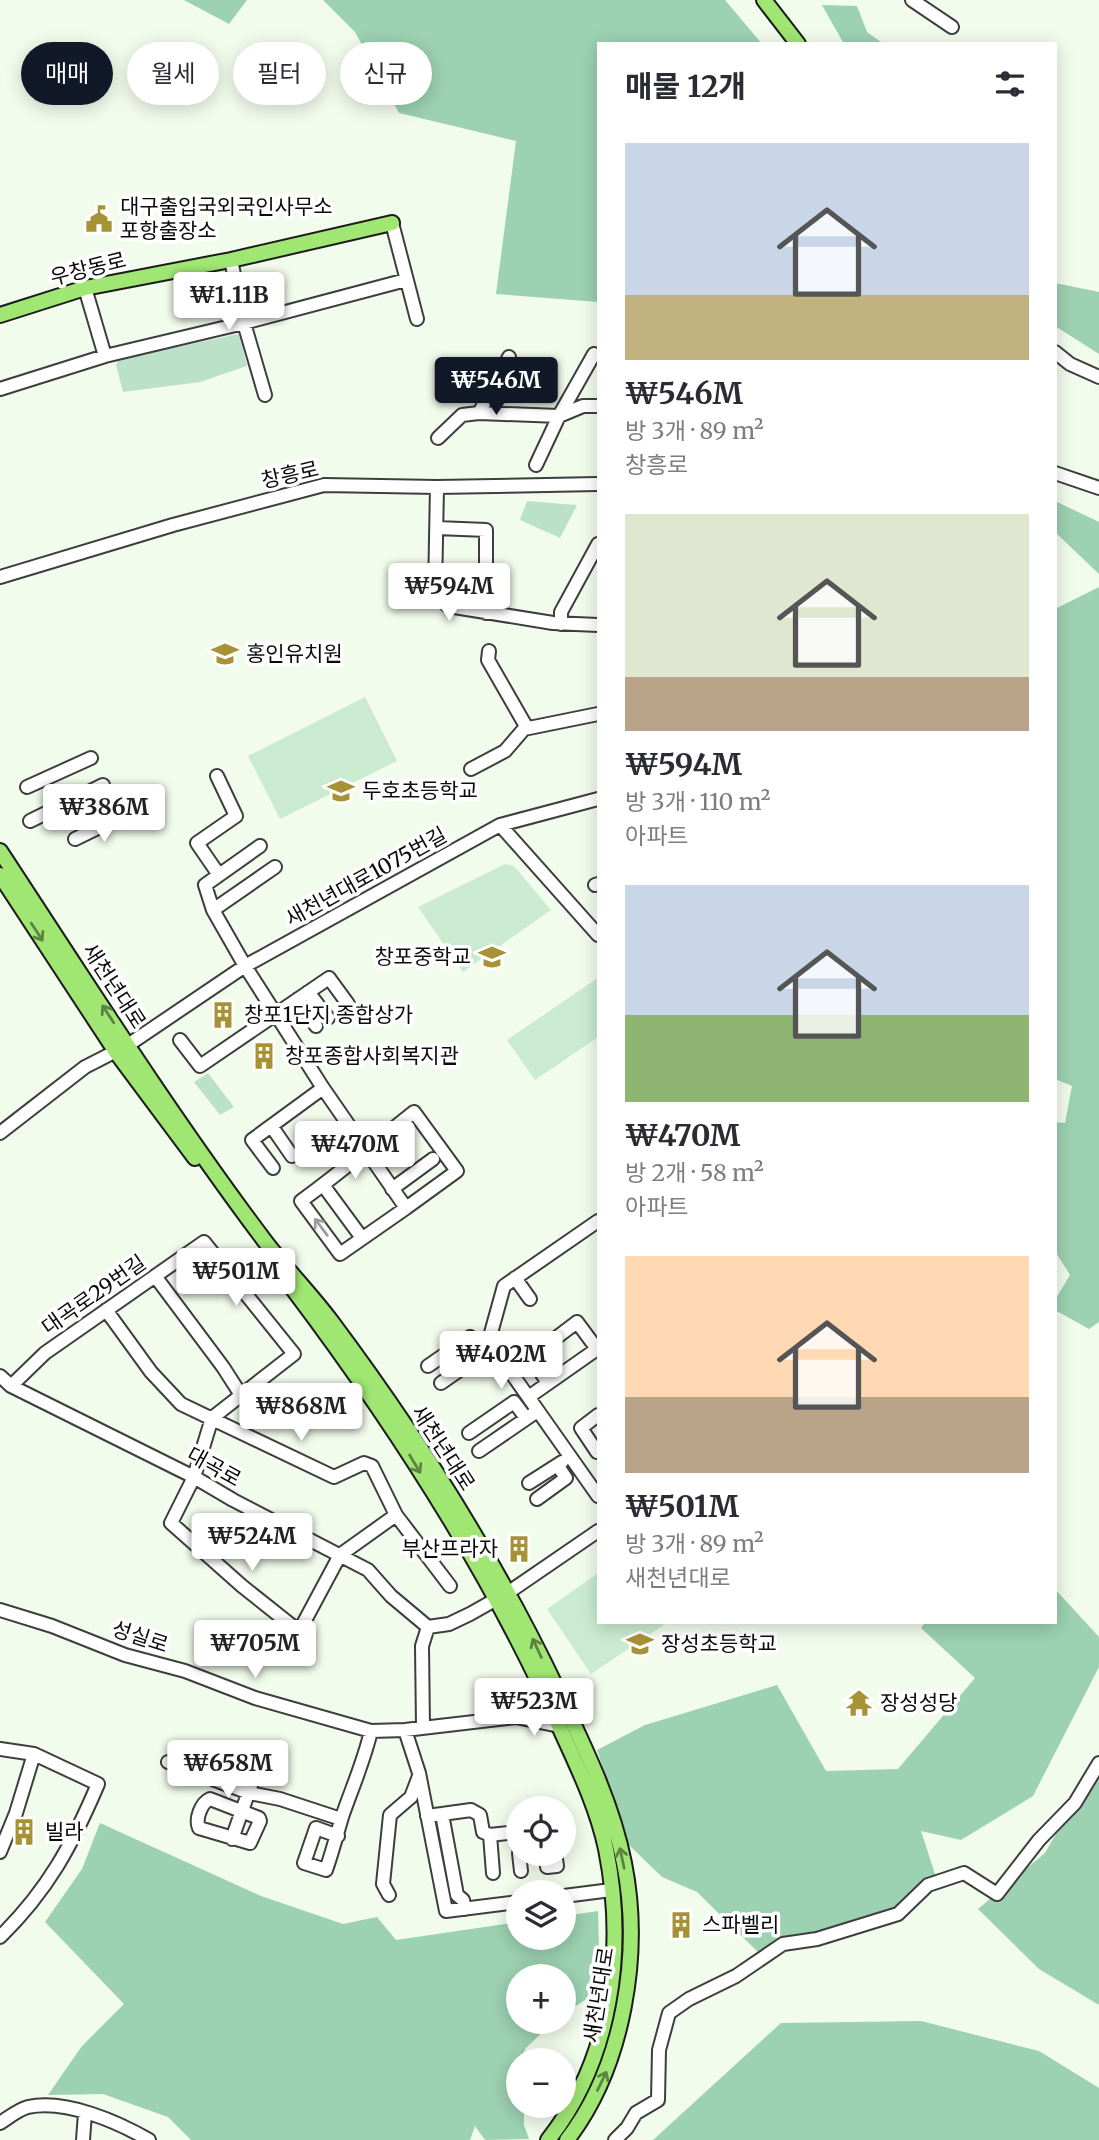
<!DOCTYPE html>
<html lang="ko">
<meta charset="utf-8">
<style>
:root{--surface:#fff;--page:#f2f2f3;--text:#2b2b33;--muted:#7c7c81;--accent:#111827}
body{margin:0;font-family:Merriweather,"Noto Sans KR",serif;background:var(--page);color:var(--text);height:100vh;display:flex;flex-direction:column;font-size:26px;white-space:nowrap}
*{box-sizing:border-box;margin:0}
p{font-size:23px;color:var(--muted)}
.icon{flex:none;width:38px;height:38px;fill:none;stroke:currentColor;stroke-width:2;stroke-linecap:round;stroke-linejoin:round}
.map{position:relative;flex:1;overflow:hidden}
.sheet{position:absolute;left:597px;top:42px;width:460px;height:1582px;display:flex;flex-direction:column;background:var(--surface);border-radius:0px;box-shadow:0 4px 18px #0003}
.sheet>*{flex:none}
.banner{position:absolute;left:21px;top:42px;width:471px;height:63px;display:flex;gap:14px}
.controls{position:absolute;left:506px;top:1796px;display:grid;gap:14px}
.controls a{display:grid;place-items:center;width:70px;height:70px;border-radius:50%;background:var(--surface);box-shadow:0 4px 18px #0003;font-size:35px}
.price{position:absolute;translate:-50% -60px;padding:0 16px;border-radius:7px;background:#fff;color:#222;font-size:23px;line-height:46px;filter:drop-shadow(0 2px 4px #0008)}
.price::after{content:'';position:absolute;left:50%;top:42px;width:21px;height:16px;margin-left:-10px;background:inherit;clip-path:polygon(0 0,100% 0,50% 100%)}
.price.selected{background:var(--accent);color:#fff}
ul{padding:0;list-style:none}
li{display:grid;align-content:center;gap:14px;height:371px;padding:0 28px}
li span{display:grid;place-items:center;height:217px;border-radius:0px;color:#555}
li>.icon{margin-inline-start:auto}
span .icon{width:126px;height:126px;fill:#fffc;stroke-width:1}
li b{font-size:30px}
h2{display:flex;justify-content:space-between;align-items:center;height:84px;padding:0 28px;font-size:30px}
.pill{padding:0 24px;border-radius:32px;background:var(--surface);box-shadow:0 4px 18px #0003;font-size:24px;line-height:63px}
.pill.selected{background:var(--accent);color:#fff}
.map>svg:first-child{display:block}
.green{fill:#bbe2c8}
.forest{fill:#9cd1b1}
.pitch{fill:#cbebd1}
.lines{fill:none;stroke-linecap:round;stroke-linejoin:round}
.minor-casing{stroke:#3e3e3e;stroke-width:16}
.major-casing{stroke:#1c1c1c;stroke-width:18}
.minor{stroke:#fff;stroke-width:12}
.major{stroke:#a0e673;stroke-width:14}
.oneway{stroke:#5d8344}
.oneway2{stroke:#9d9d9d}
.labels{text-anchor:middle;stroke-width:7;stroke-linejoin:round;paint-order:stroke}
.poi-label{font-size:21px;fill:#0b0b0b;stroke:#fff;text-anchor:start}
.street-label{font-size:21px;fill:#0b0b0b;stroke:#fff}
</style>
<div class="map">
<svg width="1099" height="2140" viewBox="0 0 1099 2140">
<rect width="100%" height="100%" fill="#f2fcec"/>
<path class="green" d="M239,334L247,366L200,382L123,392L116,365L119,359Z
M527,501L577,505L560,538L520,520Z
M208,1073L234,1107L220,1115L194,1082Z"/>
<path class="forest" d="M184,0H247L229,24Z
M323,0H725L762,44H598V302L496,294L516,141L399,113L355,32Z
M822,5L857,6L867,32L884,44H844Z
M1055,283L1099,292V354L1055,326Z
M1055,501L1099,522V574L1055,532Z
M1099,587V1322L1089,1329L1055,1310V1300L1070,1275L1055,1251V1122L1065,1123L1072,1086L1055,1079V609Z
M1055,1589L1099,1637V1667L1033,1796L961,1840L921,1831L936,1877L889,1911L758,1952L697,1892L662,1877L628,1844L597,1750L645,1725L777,1685L826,1771L898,1769L975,1678L921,1628L925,1622H1055Z
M1099,1758V2005L1039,1969L978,1909L1045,1853Z
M100,1823L261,1896L343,1924L377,1917L396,1940L518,1922V1937H564V1916L598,1911L600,1990L564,2014V1976H518V2021H554L526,2048L510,2078L518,2091V2105H524V2125L529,2139L485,2140L475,2126L470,2140H191L168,2117L103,2094L48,2095L82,2046L124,2004L45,1922L82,1869Z
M921,2021L1039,2051L1099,2088V2140H653L781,2023Z"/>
<path class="pitch" d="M365,697L397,761L280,819L248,756Z
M505,864L514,866L551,910L463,972L418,907Z
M596,979L598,982V1037L535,1080L507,1040Z
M598,1573V1622H668L591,1674L547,1609Z"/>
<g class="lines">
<defs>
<path id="minor" d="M912,0L952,27
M392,223L417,319
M231,260L244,323L265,395
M85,288L105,356
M1055,352L1070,364L1099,377
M0,389L105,356L244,323L406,280
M479,413L559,416L536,465
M559,416L594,354
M559,416L583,406H598
M438,438L462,415L479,413L509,357
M1055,473L1099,488
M437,487L435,591L448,606L553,623L598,625
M437,528L486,530V613
M0,577L173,525L324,485L437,487L598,484
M561,624V612L598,544
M489,651L488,660L527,728
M471,769L505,751L524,729L598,714
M217,776L236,816L197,843L219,875
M27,787L91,758
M30,821L103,785
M500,825L598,935
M75,839L118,818
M275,867L213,910L245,966L323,1088L406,1208L457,1171L414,1112C376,1142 340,1173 301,1201L340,1254L406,1208
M595,885L598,884
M213,910L205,885L260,846
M308,992L328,1018
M298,999L316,1026
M180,1040L200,1066L329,978L348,1004
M272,1127L292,1156
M0,1133L85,1067L128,1045L245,966L500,825L598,799
M273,1168L252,1140L323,1088
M323,1185L362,1238
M392,1189L433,1159
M598,1221L504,1286L491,1333L493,1347L598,1496
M155,1276L223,1367L241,1395
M515,1278L530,1299
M106,1310L151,1372L181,1404L334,1477L364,1463L372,1466L396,1515L450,1586
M428,1366L470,1337L482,1354
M0,1376L11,1386L194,1477L233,1500L368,1570L391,1596L428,1627L449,1624L470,1614L509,1592L598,1531
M441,1383L487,1351
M11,1386L45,1353L204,1242L294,1354L212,1418L194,1477L171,1523L242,1586L296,1629L302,1626L340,1555L396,1515
M530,1396L597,1349L577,1322L531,1357L548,1383
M469,1433L514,1402L526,1418
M479,1451L533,1414
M597,1452L581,1428L598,1415
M529,1483L562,1462
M537,1499L566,1478L558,1466
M0,1610L52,1626L125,1655L185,1671L255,1698L371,1731L405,1730L516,1717L559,1726
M516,1717L531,1704L540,1684L543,1682
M423,1727L422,1646L428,1627
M405,1730L419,1773L446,1911L518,1902
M0,1749L34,1754L98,1784C72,1845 48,1890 0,1937
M168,1762L249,1793L280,1799L341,1819
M210,1799L259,1818L260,1821L250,1843L199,1828C195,1819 201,1803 210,1799Z
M442,1814L471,1810L480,1815L483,1832L490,1835L493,1873
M427,1816L442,1814L457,1895L463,1900L465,1909
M490,1835L516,1832L518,1845
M338,1836L316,1828L304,1863L326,1870C332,1853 337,1834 342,1817C352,1788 364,1761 371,1731
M232,1839L256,1771
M0,1852L16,1813L34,1754
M519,1853L521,1871
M546,1853L547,1867L557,1866L555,1853
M389,1895L383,1884L390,1815L411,1797L419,1776
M564,1896L611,1890
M0,2123C8,2118 19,2109 28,2107C66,2099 118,2122 149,2140
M83,2140L85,2113
M615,2140L627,2128L636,2113L658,2100L659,2050L669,2013L689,1999L736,1976L783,1944L817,1939L898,1914L928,1885L964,1873L997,1894L1039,1840L1075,1803L1099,1763"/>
<path id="major" d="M764,0L798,44
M0,315L85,288L231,260L392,223
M0,851C86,982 170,1115 264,1240C285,1268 310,1293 331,1321C417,1436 495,1559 557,1689C583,1744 612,1802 624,1863C642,1953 624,2066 567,2140
M0,875L116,1052L195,1158
M293,1289C394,1423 491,1573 559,1726C577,1766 597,1806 606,1849C626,1949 612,2059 548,2140"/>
</defs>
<use href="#minor" class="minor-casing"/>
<use href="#major" class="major-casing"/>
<use href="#minor" class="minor"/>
<use href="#major" class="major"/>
</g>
<defs><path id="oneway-shaft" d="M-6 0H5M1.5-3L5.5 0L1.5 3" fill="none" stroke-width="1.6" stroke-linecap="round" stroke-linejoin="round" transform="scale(1.75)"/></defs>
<g class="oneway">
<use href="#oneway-shaft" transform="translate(37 932) rotate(57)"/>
<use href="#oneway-shaft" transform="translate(108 1014) rotate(-123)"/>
<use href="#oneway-shaft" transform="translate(415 1464) rotate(59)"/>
<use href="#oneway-shaft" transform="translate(537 1648) rotate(-115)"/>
<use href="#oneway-shaft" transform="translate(622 1858) rotate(-102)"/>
<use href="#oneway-shaft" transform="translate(602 2081) rotate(-64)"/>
</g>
<use class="oneway2" href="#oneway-shaft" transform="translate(321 1227) rotate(-127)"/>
<defs>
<symbol id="civic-bare" viewBox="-9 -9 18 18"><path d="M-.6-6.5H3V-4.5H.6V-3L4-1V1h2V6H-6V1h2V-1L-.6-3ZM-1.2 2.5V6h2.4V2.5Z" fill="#a89236" stroke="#fff" stroke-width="2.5" paint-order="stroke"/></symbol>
<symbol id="school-bare" viewBox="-9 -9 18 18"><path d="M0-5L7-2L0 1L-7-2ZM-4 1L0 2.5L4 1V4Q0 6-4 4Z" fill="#a89236" stroke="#fff" stroke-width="2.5" paint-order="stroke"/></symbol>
<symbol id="building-bare" viewBox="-9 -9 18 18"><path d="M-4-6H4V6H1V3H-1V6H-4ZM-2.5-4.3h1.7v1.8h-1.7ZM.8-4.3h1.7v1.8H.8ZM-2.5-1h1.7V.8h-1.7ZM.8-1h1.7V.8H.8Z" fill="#a89236" stroke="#fff" stroke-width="2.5" paint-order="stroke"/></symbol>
<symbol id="temple-bare" viewBox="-9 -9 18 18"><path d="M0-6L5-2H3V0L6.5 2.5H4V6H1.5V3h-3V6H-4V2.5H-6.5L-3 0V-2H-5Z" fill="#a89236" stroke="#fff" stroke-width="2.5" paint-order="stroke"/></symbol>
</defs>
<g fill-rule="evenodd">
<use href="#civic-bare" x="80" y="200" width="38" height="38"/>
<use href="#school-bare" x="206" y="635" width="38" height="38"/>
<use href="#school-bare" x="322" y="772" width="38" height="38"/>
<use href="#school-bare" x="473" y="938" width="38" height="38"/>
<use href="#building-bare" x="204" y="996" width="38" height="38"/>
<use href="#building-bare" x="245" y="1037" width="38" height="38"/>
<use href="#building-bare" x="500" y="1530" width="38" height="38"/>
<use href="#school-bare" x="621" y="1625" width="38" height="38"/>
<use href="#temple-bare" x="840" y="1684" width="38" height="38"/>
<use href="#building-bare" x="5" y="1813" width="38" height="38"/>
<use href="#building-bare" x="662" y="1906" width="38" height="38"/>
</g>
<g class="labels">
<g class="poi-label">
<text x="120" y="214">대구출입국외국인사무소<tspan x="120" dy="24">포항출장소</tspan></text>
<text x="246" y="661">홍인유치원</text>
<text x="362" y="798">두호초등학교</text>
<text x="471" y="964" text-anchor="end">창포중학교</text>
<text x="244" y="1022">창포1단지 종합상가</text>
<text x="285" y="1063">창포종합사회복지관</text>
<text x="498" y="1556" text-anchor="end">부산프라자</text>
<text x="661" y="1651">장성초등학교</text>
<text x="880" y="1710">장성성당</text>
<text x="45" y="1839">빌라</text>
<text x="702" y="1932">스파벨리</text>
</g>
<g class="street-label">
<text transform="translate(88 269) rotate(-14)" y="7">우창동로</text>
<text transform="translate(290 475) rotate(-13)" y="7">창흥로</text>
<text transform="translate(366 877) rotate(-29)" y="7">새천년대로1075번길</text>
<text transform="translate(114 986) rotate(57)" y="7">새천년대로</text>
<text transform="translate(94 1295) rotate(-35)" y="7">대곡로29번길</text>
<text transform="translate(443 1448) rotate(57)" y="7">새천년대로</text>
<text transform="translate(214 1467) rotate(29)" y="7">대곡로</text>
<text transform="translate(140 1637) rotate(18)" y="7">성실로</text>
<text transform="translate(599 1995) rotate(-81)" y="7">새천년대로</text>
</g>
</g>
</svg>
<div class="controls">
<a><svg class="icon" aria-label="locate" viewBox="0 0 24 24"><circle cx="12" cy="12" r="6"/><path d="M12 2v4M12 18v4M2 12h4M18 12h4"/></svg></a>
<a><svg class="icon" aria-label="layers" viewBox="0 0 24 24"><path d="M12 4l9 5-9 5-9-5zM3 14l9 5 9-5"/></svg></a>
<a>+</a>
<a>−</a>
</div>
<b class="price" style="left:229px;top:332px">₩1.11B</b>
<b class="price selected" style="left:496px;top:417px">₩546M</b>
<b class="price" style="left:449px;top:623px">₩594M</b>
<b class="price" style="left:104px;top:844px">₩386M</b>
<b class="price" style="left:355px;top:1181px">₩470M</b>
<b class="price" style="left:236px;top:1308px">₩501M</b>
<b class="price" style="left:501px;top:1391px">₩402M</b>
<b class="price" style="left:301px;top:1443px">₩868M</b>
<b class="price" style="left:252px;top:1573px">₩524M</b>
<b class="price" style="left:255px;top:1680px">₩705M</b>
<b class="price" style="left:534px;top:1738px">₩523M</b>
<b class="price" style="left:228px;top:1800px">₩658M</b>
<div class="banner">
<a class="pill selected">매매</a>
<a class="pill">월세</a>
<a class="pill">필터</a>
<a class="pill">신규</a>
</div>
<section class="sheet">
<h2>매물 12개<svg class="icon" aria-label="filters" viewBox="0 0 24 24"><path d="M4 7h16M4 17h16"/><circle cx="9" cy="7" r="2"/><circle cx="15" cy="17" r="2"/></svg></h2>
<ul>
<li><span style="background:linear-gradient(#c9d6e8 70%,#c2b280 0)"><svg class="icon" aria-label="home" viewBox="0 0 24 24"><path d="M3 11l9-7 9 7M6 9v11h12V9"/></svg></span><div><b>₩546M</b><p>방 3개 · 89 m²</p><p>창흥로</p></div></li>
<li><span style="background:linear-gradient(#dfe7d0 75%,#b9a48a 0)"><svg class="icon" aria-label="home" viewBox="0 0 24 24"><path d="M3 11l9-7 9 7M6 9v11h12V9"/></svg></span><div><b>₩594M</b><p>방 3개 · 110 m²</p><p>아파트</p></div></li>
<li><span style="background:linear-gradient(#c9d6e8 60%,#8fb573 0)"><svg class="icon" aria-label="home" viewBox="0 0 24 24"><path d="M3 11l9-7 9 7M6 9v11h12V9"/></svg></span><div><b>₩470M</b><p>방 2개 · 58 m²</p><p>아파트</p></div></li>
<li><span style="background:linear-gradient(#ffd9b3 65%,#b9a48a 0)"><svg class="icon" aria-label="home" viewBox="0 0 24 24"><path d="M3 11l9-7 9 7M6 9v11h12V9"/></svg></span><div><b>₩501M</b><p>방 3개 · 89 m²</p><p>새천년대로</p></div></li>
</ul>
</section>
</div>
